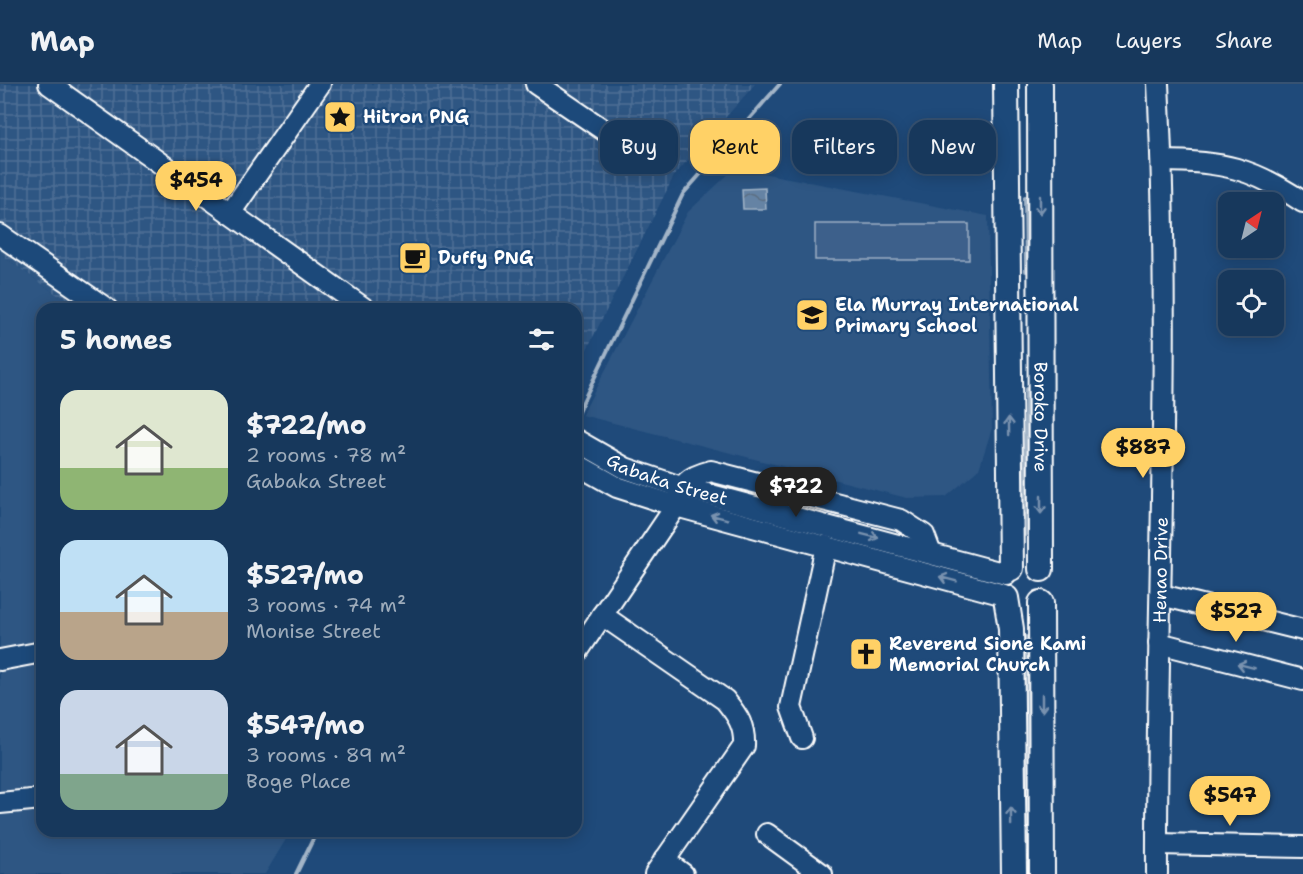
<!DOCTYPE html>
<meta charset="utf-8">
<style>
:root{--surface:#17385c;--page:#244365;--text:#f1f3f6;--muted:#9eacbb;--line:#365272;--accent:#ffd166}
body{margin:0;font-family:"Shantell Sans",sans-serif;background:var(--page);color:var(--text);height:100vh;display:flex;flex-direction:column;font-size:22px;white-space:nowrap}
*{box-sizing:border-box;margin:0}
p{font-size:20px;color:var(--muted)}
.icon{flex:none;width:33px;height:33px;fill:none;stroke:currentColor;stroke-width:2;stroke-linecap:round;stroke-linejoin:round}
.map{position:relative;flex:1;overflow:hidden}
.details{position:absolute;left:36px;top:219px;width:546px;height:534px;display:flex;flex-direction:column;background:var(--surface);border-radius:18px;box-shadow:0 3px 15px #0003,0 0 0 2px var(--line)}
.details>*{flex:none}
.banner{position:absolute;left:600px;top:36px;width:570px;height:54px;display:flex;gap:12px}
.needle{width:39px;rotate:35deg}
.buttons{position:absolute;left:1218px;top:108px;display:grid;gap:12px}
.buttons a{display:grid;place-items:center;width:66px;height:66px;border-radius:12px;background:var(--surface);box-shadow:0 3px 15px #0003,0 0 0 2px var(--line);font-size:30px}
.price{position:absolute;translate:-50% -51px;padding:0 14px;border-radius:21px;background:var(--accent);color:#111;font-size:20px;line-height:39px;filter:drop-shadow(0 2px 3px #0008)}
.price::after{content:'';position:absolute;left:50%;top:36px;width:18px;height:14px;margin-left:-9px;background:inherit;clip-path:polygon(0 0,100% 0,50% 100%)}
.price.current{background:#222;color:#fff}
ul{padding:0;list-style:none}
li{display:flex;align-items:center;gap:18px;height:150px;padding:0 24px}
li span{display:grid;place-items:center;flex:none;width:168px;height:120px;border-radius:18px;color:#555}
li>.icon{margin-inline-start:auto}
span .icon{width:72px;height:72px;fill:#fffc;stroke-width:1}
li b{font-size:26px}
h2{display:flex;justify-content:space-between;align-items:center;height:72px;padding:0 24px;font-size:26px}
.tag{padding:0 21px;border-radius:18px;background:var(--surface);box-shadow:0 3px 15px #0003,0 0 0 2px var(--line);font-size:21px;line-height:54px}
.tag.current{background:var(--accent);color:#111}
header{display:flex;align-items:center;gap:36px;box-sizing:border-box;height:84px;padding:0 30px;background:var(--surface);border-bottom:2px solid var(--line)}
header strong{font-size:28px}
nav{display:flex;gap:33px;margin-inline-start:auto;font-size:21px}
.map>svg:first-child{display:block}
.built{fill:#2e5683}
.industrial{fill:url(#industrial-grid)}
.grass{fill:#3c618b;stroke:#9eb0c5;stroke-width:1.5}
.water{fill:url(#water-waves);stroke:#a3b5c8;stroke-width:1.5}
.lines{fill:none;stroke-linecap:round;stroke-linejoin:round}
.stream{stroke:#a3b5c8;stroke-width:4}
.minor-casing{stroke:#fff;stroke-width:24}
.major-casing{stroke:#fff;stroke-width:28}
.minor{stroke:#1f4a7a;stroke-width:20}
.major{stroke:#1f4a7a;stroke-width:24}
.oneway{stroke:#7992af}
.labels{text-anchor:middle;stroke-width:4.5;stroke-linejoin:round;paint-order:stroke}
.poi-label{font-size:18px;font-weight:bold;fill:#fff;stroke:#1f4a7a;text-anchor:start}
.street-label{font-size:18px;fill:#fff;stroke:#1f4a7a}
</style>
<header>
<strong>Map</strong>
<nav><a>Map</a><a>Layers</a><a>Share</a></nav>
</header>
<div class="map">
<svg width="1303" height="790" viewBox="0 0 1303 790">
<defs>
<pattern id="industrial-grid" width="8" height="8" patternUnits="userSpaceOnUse" patternTransform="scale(1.5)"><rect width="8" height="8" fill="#2e5683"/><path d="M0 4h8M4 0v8" fill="none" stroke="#4d6f96"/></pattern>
<pattern id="water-waves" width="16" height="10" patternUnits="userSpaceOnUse" patternTransform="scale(1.5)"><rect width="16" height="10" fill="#6583a4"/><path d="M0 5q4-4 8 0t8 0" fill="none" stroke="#5b6d81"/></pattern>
</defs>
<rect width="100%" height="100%" fill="#1f4a7a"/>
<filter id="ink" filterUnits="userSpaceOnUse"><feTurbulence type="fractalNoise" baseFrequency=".0167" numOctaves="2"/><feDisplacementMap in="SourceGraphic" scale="12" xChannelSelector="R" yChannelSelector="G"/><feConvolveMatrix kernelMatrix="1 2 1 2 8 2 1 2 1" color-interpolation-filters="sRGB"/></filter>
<g filter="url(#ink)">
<path class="built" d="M735,84L988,132L992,344L979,385L946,413L907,414L582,331L688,128Z
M0,170L77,225H42V747H291L265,790H0Z"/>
<path class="industrial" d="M0,0H755L674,92L576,287V225H77L0,170Z"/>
<path class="grass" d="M815,140H969V176H815Z"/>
<path class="water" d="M765,104L766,125H743L742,105Z"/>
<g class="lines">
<path class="stream" d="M1025,113L1026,187
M576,332L683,110L780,0
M1025,451L1026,305
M296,790L317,747
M1026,790V553"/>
<defs>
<g id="minor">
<path d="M49,0L365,225"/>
<path d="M536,0L620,57"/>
<path d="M1162,77C1221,77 1253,84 1303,118"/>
<path d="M230,129L320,0"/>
<path d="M0,151L107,225"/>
<path id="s1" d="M576,356L625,384L681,403L1006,490"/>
<path d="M576,380L617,403L676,422L1004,511"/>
<path d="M1161,511L1303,546"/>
<path d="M602,531L725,616C738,632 745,642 744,662L655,790"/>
<path d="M1159,559L1303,596"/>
<path d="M576,570L676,422C682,398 688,393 711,387L901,436L924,451L930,467"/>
<path d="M0,576L42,568"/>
<path d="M802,654L791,623L826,462"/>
<path d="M0,719L42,715"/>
<path d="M767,750L822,790"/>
<path d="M1157,760L1303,763"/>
<path d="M664,776L683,790"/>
<path id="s2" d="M1157,790C1156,527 1172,263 1158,0"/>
</g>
<g id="major">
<path d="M1006,0L1011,484"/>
<path id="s3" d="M1040,0L1041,485"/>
<path d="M1006,514L1011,545L1014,790"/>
<path d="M1041,519L1042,790"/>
</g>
</defs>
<use href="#minor" class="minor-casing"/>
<use href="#major" class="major-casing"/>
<use href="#minor" class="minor"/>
<use href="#major" class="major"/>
</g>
<defs><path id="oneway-shaft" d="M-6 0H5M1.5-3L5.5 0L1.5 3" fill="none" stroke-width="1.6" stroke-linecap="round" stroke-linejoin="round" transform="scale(1.5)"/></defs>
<g class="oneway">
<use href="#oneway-shaft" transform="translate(1040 121) rotate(90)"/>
<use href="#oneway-shaft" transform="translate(1009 342) rotate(-91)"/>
<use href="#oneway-shaft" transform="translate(1041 421) rotate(90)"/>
<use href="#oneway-shaft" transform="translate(719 433) rotate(-165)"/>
<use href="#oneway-shaft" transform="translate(870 452) rotate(14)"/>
<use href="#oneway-shaft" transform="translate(948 495) rotate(-165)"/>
<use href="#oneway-shaft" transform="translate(1246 582) rotate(-166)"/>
<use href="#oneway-shaft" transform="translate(1042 619) rotate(90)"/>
<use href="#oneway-shaft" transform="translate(1011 732) rotate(-91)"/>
</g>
</g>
<defs>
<symbol id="sight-square" viewBox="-11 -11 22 22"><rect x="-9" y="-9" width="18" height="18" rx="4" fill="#ffd166" stroke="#1f4a7a"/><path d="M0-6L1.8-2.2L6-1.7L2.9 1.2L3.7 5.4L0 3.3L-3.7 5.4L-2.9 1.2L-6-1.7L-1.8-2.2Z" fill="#111"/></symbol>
<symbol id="cafe-square" viewBox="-11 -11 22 22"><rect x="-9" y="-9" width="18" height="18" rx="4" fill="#ffd166" stroke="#1f4a7a"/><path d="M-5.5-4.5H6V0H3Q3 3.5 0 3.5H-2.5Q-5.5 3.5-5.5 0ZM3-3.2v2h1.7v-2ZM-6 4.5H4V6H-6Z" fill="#111"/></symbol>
<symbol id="school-square" viewBox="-11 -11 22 22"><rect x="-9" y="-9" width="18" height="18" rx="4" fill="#ffd166" stroke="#1f4a7a"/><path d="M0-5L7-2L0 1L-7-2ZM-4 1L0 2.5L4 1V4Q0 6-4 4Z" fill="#111"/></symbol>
<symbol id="church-square" viewBox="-11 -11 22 22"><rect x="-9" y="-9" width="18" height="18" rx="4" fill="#ffd166" stroke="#1f4a7a"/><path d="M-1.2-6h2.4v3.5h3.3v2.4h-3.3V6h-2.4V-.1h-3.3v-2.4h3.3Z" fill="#111"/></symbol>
</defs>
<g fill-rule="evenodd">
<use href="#sight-square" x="321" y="14" width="38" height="38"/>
<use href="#cafe-square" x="396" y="155" width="38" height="38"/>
<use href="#school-square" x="793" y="212" width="38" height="38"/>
<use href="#church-square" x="847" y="551" width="38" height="38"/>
</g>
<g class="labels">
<g class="poi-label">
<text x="363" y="39">Hitron PNG</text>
<text x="438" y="180">Duffy PNG</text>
<text x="835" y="227">Ela Murray International<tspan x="835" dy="21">Primary School</tspan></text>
<text x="889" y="566">Reverend Sione Kami<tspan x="889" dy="21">Memorial Church</tspan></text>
</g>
<g class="street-label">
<text dy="6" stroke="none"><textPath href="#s3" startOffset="333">Boroko Drive</textPath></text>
<text dy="6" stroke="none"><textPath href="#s1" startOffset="100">Gabaka Street</textPath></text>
<text dy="6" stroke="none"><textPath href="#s2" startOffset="304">Henao Drive</textPath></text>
</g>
</g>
</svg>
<div class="buttons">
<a><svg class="needle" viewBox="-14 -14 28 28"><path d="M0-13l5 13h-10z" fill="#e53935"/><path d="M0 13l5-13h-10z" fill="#9eacbb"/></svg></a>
<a><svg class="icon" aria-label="locate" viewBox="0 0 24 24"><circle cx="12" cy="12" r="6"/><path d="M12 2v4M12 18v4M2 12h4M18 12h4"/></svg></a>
</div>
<b class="price" style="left:196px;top:128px">$454</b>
<b class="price" style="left:1143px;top:395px">$887</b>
<b class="price current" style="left:796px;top:434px">$722</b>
<b class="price" style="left:1236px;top:559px">$527</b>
<b class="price" style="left:1230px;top:743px">$547</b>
<div class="banner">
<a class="tag">Buy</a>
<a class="tag current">Rent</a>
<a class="tag">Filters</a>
<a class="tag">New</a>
</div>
<section class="details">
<h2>5 homes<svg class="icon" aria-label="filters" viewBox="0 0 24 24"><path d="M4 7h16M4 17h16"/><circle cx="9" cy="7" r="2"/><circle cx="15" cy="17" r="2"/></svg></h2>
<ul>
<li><span style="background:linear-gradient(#dfe7d0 65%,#8fb573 0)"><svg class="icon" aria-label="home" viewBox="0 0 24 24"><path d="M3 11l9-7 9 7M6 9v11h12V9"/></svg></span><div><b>$722/mo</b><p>2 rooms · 78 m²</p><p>Gabaka Street</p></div></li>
<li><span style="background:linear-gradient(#bfe0f5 60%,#b9a48a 0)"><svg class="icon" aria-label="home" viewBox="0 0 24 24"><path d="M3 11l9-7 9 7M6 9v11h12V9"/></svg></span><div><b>$527/mo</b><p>3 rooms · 74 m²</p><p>Monise Street</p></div></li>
<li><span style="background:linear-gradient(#c9d6e8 70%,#7fa58c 0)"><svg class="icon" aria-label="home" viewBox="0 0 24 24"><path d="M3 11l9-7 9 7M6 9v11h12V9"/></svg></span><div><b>$547/mo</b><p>3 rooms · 89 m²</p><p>Boge Place</p></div></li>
</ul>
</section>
</div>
